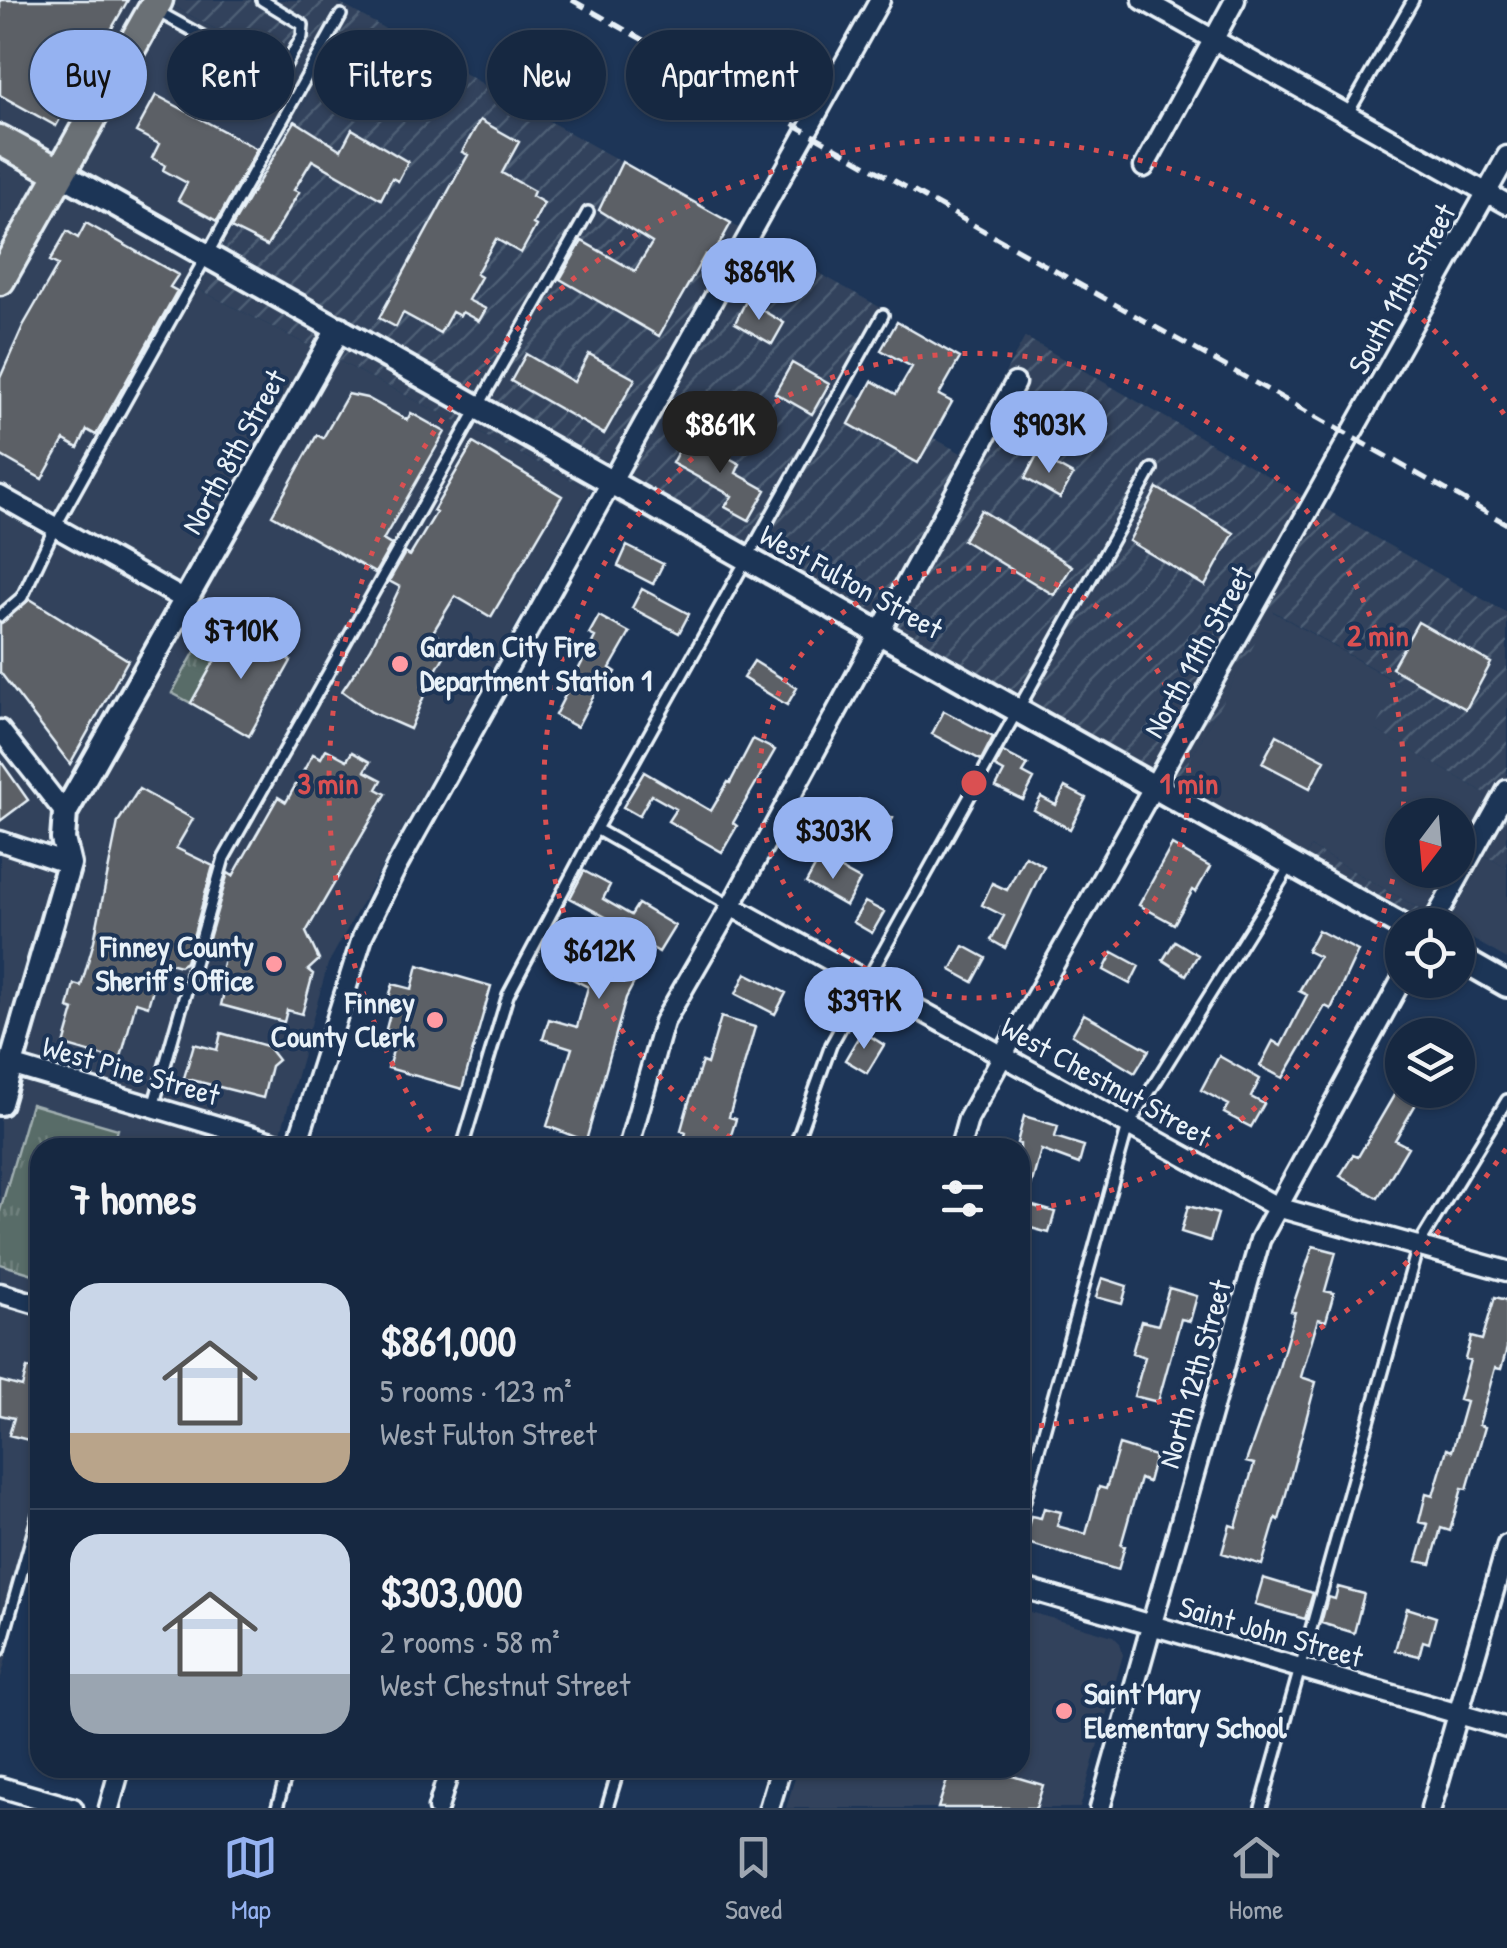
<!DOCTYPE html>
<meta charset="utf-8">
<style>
:root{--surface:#162841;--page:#1f3048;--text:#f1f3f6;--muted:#9ea6b1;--line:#35445a;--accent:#95b2f1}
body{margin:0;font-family:"Patrick Hand",sans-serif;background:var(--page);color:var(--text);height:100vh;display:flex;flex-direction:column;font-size:38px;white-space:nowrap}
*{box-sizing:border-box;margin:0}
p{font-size:32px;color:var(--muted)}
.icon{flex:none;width:55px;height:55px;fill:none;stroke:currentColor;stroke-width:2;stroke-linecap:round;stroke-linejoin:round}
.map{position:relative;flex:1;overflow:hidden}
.drawer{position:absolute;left:30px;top:1138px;width:1000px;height:640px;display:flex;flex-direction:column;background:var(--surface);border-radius:30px;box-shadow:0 2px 8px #0004,0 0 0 2px var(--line)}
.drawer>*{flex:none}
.guide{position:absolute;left:30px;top:30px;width:1000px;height:90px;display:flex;gap:20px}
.needle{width:65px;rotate:196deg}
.tools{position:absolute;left:1385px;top:798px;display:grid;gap:20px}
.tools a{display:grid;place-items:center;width:90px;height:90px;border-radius:50%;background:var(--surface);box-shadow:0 2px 8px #0004,0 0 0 2px var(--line);font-size:50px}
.price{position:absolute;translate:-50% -85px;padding:0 22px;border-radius:35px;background:var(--accent);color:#111;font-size:32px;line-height:65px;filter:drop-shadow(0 2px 5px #0008)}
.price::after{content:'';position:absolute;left:50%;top:60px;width:30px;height:22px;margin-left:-15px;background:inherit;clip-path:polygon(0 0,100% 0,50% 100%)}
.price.on{background:#222;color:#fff}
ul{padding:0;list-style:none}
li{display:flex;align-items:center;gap:30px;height:250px;padding:0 40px}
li+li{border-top:2px solid var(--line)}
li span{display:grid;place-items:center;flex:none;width:280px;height:200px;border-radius:30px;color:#555}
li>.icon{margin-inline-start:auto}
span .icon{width:120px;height:120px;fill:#fffc;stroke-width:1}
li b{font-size:42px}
h2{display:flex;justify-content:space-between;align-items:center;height:120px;padding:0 40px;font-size:42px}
.pill{padding:0 35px;border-radius:45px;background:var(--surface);box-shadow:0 2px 8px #0004,0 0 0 2px var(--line);font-size:35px;line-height:90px}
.pill.on{background:var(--accent);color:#111}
.tab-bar{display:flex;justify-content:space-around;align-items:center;height:140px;border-top:2px solid var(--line);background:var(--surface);font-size:28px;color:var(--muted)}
.tab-bar a{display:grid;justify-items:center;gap:5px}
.tab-bar .on{color:var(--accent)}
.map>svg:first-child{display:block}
.built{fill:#30425c;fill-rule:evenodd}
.industrial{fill:url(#industrial-furrows)}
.grass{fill:url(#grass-tufts);stroke:#a0aeb0;stroke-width:2.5}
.building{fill:#5b6066;stroke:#e8f1f8;stroke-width:2.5}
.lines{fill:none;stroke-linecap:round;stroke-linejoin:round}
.service-casing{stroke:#e8f1f8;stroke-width:16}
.minor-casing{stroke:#e8f1f8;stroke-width:25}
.tertiary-casing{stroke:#e8f1f8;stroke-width:30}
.primary-casing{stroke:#e8f1f8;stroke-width:35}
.service{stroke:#1d3557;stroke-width:9}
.minor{stroke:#1d3557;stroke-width:18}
.tertiary{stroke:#1d3557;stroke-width:22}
.primary{stroke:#6a7074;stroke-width:28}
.rail{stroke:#e8f1f8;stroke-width:5;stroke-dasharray:15 8;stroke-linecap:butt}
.ring{fill:none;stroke:#da5052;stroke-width:5;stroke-dasharray:5 10}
.poi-dot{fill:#ff9aa2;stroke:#1d3557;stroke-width:4}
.labels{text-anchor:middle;stroke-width:8;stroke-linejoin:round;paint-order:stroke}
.street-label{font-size:30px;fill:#e8f1f8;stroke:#1d3557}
.poi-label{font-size:30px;font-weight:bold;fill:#e8f1f8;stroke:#1d3557;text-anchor:start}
.centre{fill:#da5052;stroke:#1d3557;stroke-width:5}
.ring-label{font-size:30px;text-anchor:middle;font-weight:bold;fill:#da5052;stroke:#1d3557;stroke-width:8;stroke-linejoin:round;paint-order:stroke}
</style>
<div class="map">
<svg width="1507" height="1808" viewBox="0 0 1507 1808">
<defs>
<pattern id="industrial-furrows" width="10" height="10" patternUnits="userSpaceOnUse" patternTransform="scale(2.5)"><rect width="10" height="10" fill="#30425c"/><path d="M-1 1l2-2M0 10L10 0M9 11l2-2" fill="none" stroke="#4e5e74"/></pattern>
<pattern id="grass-tufts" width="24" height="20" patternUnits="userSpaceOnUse" patternTransform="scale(2.5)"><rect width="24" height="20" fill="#586c67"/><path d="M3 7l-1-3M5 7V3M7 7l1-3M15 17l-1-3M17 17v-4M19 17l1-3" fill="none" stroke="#70817e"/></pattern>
</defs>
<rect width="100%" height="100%" fill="#1d3557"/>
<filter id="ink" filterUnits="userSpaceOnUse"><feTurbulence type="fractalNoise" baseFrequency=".01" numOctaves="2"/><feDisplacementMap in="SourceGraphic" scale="20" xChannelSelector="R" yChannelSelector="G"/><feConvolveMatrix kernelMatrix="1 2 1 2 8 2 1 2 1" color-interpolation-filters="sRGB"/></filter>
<g filter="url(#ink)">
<path class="built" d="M0,0H163L315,85L198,289L591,490L328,964L277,1147L40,1148V1534L0,1681Z
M1272,611L1401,685L1376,730L1485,793L1486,856L1507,868V959L1458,931V925H1448L1311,847L1291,880L1163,808ZM1402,815H1458V870H1402Z
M1020,1609L1113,1636L1120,1643L1123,1655L1080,1808H786L798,1768H1020Z"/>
<path class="industrial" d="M163,0H334L892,314L848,391L961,453L1025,337L1507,613V868L1486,856L1485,793L1375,730L1400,684L1273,611L1163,808L591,490L198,289L315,85Z
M1311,847L1448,925H1402V942L1291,880Z"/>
<path class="grass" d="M214,617L233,628L191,703L172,693Z
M31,1104L118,1129L113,1147L40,1148V1276L0,1264V1211Z"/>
<path class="building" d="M0,0H128L111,30L119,34L103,61L94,57L56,126L0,95Z
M156,95L257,149L217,221L178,200L187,183L163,170L165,165L152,158L159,144L136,132Z
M480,120L519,142L502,173L534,191L532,196L544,203L533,224L536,226L521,253L496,239L476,274L481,277L468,300L486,309L479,321L462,312L460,316L452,312L440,333L403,313L396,327L379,318L468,155L462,152Z
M295,121L341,150L352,129L408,162L398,181L392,178L381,199L312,160L294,190L299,192L267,246L231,228Z
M622,162L731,223L714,254L705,255L659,336L560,279L582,241L635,271L652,243L599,210Z
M86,223L178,275L170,287L177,291L96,435L87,430L78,448L64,440L42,479L0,455V378L23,326L58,265L50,261L67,231L78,238Z
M746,301L784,323L772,344L735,323Z
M897,322L960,358L939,395L952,402L918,463L849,424L872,381L896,394L912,367L881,350Z
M526,354L574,382L589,354L635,379L604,434L511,381Z
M792,363L829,384L812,414L775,393Z
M348,394L367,398L407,420L411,413L445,432L383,540L391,545L375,573L272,515L317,435L323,438Z
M687,435L740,464L736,473L766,490L749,520L725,507L732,496L672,463Z
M473,443L562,496L491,617L455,596L433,632L450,646L431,679L410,729L371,712L342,691L371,648L400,587L389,581L405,553L410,556L436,513L433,511Z
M1037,455L1073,475L1060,498L1025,478Z
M1157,488L1234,533L1205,586L1129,541Z
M981,510L1072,566L1054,595L963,540Z
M627,546L663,564L653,584L618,566Z
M642,589L689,614L679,633L632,608Z
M30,599L128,660L70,764L0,672V624Z
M599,616L630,633L610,668L616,672L605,691L598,687L577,727L555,715L595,637L589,634Z
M1418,622L1491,663L1466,709L1392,668Z
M233,628L291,661L249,736L191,703Z
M754,661L797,688L787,705L743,678Z
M944,711L993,737L981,760L932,734Z
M1277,735L1325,760L1310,788L1262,763Z
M753,739L775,750L733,823L737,826L722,852L668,821L676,809L651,795L639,816L623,807L644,772L711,811L728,782L730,783Z
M326,749L347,760L352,752L370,762L365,771L382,780L377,789L386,794L306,932L319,960L308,970L313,974L302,1014L287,1010L284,1022L221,1005L224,992L216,990L227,947L208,942L228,873L233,876L278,797L286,802L313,754L321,758Z
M1003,752L1028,765L1023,773L1034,779L1023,800L996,787L1004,772L995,767Z
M0,760L28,800L0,821Z
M1065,787L1086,798L1070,829L1034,810L1041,797L1056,805Z
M139,789L193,819L176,848L213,866L186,962L180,966L161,961L148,1006L136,1002L120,1061L64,1045L74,1010L68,1008L74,984L81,986L94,941L118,822Z
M859,800L893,818L878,844L845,826Z
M1172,845L1210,867L1196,892L1193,890L1174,924L1139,905Z
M1025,856L1044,866L1005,948L991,940L1004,916L982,905L992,883L1007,890Z
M820,858L860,880L846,906L806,883Z
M584,871L610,885L603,899L631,915L638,904L675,926L659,952L652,948L626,998L586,1141L547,1126L572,1048L543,1039L549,1019L577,1027L588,987L551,968L563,943L596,959L615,922L570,898Z
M865,902L884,912L872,933L853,922Z
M1318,930L1358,951L1331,1009L1325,1006L1283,1078L1260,1066L1273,1041L1281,1046L1307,995L1299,991L1319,957L1307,951Z
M1175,941L1198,955L1186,975L1163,960Z
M964,946L986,958L973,982L951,970Z
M1113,952L1139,966L1130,984L1104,970Z
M418,965L491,986L462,1089L388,1068L398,1033L386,1029L391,1010L385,1009L393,984L412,989Z
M746,973L786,993L775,1014L736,994Z
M1084,1014L1149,1050L1135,1073L1072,1035Z
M721,1017L755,1027L729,1117L736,1119L727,1148H682L686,1132L681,1130L688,1105L702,1062L707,1064Z
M862,1031L884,1045L867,1073L845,1060Z
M221,1033L267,1046L278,1060L271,1066L263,1098L184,1078L194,1044L217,1050Z
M1219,1056L1260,1079L1251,1097L1264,1104L1251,1127L1224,1113L1229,1105L1201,1090Z
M1397,1090H1424L1395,1140L1408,1147L1378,1198L1340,1176L1353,1155L1358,1157Z
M1024,1116L1058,1126L1055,1137L1084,1146L1079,1164L1041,1150L1026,1204L1055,1212L1049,1233L1020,1225V1144L1017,1143Z
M1188,1206L1218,1214L1210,1241L1181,1232Z
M1313,1246L1336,1252L1325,1291L1334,1293L1326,1321L1318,1319L1301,1377L1316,1382L1279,1520L1276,1518L1262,1565L1222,1553L1230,1525L1236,1527L1254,1464L1246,1462L1278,1371L1295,1312L1291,1311Z
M1102,1278L1127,1286L1122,1304L1096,1297Z
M1169,1288L1197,1296L1190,1321L1181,1319L1158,1402L1134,1396L1145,1357L1132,1353L1141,1321L1158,1325Z
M1495,1297L1507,1300V1348L1501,1369L1495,1368L1479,1425L1485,1427L1467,1489L1462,1488L1450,1531L1441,1528L1431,1564L1417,1561L1428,1524L1419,1522L1426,1494L1433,1496L1447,1449L1452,1451L1466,1402L1459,1400L1470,1360L1465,1359L1471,1337L1482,1340Z
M27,1368L40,1372V1443L9,1435L14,1418L0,1415V1381L22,1387Z
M1119,1445L1155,1456L1148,1482L1140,1479L1121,1545L1125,1546L1118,1570L1024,1542L1031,1516L1041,1518L1044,1508L1061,1512L1057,1526L1086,1534L1099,1487L1106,1489Z
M1263,1578L1313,1593L1305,1619L1255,1605Z
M1338,1587L1364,1594L1354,1633L1321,1623L1328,1597L1335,1599Z
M1407,1608L1436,1617L1429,1643L1423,1641L1419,1656L1395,1650Z
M951,1768H985L1043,1785L1036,1808H938Z"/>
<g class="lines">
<defs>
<path id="service" d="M155,10L264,70L282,71L302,37L303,25L262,0
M1347,115L1413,0
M0,616L22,597L55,527L341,15
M596,829L731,906
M153,1107L224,858L588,212
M462,1148L508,995L596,829L883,315
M794,1148L831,1045L1152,469
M1020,1518L1128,1126L1290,866
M0,1650L40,1508
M277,1808L288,1768
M607,1808L619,1768
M1261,1808L1418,1246L1507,1100"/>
<path id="minor" d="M1143,0L1507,204
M1144,167L1235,0
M0,496L185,600
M0,730L65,813
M0,841L69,864
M731,906L1277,1207L1507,1271
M1432,925L1507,790
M11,1065L292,1148
M296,1148L363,935L397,866L880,0
M628,1148L664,1022L731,906L1015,383
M960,1148L968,1119L1002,1057L1507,156
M0,1293L40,1305
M1020,1587L1507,1728
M0,1787L73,1808
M109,1808L120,1768
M438,1808L450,1768
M769,1808L781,1768
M1100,1808L1260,1240L1402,979
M1431,1808L1507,1545"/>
<path id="tertiary" d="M60,173L1402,926
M1458,957L1507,985
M0,1103L69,864L63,839L65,813L339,328"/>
<path id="primary" d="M0,140L60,173
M0,280L158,0"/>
</defs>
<use href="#service" class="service-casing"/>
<use href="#minor" class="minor-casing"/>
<use href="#tertiary" class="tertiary-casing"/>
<use href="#primary" class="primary-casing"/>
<use href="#service" class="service"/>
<use href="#minor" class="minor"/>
<use href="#tertiary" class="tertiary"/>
<use href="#primary" class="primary"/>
<path class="rail" d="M572,0L1507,524"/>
</g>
</g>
<g class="ring">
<circle cx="974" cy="783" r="215"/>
<path d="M1402 820A430 430 0 0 1 1023 1210M743 1146A430 430 0 1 1 1403 813"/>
<path d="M1506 1149A646 646 0 0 1 1025 1427M438 1144A646 646 0 0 1 1506 417"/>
</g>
<g class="poi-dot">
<circle cx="400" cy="664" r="10"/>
<circle cx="274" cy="964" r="10"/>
<circle cx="435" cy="1020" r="10"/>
<circle cx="1064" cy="1711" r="10"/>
</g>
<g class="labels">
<g class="street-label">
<text transform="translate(1402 289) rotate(-61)" y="10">South 11th Street</text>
<text transform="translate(234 452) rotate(-61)" y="10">North 8th Street</text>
<text transform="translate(851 582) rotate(29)" y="10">West Fulton Street</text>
<text transform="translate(1198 652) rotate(-61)" y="10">North 11th Street</text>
<text transform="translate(131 1071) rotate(16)" y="10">West Pine Street</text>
<text transform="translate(1106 1082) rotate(29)" y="10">West Chestnut Street</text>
<text transform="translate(1195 1374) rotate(-74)" y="10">North 12th Street</text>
<text transform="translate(1271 1632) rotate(16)" y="10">Saint John Street</text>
</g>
<g class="poi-label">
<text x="420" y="657">Garden City Fire<tspan x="420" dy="34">Department Station 1</tspan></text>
<text x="254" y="957" text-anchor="end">Finney County<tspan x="254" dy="34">Sheriff's Office</tspan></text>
<text x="415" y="1013" text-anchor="end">Finney<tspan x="415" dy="34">County Clerk</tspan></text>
<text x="1084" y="1704">Saint Mary<tspan x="1084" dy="34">Elementary School</tspan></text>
</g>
</g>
<circle cx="974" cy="783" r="15" class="centre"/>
<g class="ring-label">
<text x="1378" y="646">2 min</text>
<text x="1189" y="794">1 min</text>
<text x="328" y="794">3 min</text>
</g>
</svg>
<div class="tools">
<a><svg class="needle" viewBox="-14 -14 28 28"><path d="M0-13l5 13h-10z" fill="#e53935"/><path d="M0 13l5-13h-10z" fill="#9ea6b1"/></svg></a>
<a><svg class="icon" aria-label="locate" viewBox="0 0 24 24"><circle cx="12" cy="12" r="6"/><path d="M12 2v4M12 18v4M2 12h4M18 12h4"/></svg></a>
<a><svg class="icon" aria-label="layers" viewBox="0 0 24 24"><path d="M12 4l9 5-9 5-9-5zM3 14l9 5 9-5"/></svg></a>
</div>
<b class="price" style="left:759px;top:323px">$869K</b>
<b class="price on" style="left:720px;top:476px">$861K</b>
<b class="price" style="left:1049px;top:476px">$903K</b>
<b class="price" style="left:241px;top:682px">$710K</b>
<b class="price" style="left:833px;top:882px">$303K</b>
<b class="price" style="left:599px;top:1002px">$612K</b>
<b class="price" style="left:864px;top:1052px">$397K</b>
<div class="guide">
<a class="pill on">Buy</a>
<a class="pill">Rent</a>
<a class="pill">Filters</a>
<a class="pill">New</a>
<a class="pill">Apartment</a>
</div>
<section class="drawer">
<h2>7 homes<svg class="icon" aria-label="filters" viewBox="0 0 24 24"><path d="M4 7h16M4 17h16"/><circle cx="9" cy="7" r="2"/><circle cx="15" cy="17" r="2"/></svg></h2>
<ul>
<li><span style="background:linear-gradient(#c9d6e8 75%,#b9a48a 0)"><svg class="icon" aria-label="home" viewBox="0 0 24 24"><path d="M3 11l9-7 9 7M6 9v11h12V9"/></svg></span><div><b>$861,000</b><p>5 rooms · 123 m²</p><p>West Fulton Street</p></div></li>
<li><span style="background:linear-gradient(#c9d6e8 70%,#9aa5b1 0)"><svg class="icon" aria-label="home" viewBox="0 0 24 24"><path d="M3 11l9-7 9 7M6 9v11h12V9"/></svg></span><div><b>$303,000</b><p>2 rooms · 58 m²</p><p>West Chestnut Street</p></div></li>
</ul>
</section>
</div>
<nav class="tab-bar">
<a class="on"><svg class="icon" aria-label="map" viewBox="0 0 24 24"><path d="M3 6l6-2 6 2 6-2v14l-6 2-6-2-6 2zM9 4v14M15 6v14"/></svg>Map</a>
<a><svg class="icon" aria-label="saved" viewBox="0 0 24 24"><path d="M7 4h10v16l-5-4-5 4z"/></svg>Saved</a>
<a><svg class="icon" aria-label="home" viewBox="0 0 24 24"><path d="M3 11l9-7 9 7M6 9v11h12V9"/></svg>Home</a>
</nav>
